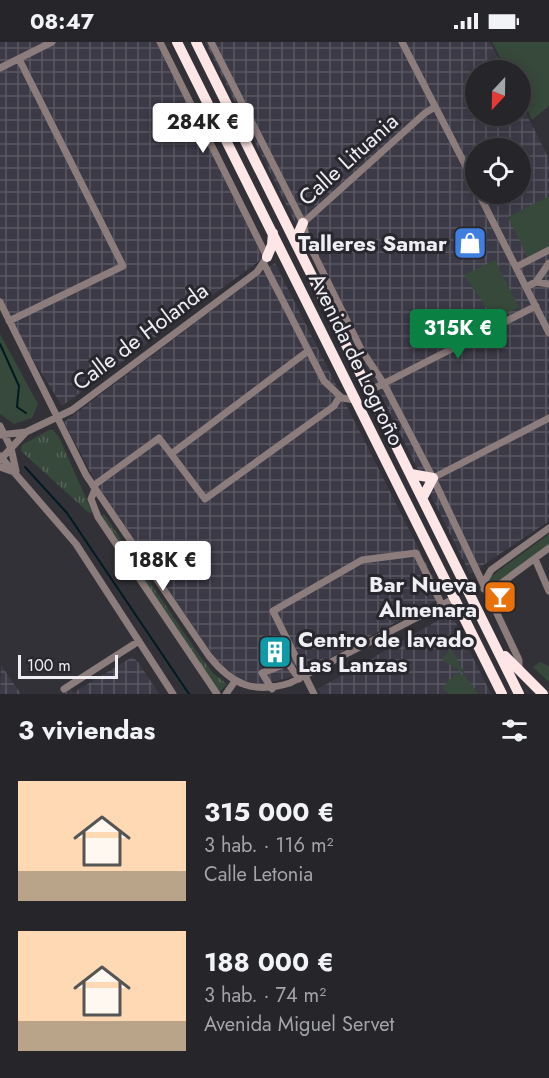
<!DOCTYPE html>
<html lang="es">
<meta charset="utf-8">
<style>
:root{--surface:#26252a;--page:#2e2d32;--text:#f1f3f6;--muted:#a4a5a8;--line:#424247;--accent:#0b8043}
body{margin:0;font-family:Jost,sans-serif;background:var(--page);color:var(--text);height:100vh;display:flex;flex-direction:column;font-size:22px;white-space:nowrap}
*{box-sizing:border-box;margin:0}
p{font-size:20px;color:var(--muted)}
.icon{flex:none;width:33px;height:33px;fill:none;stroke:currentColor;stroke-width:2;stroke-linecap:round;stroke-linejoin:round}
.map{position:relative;height:652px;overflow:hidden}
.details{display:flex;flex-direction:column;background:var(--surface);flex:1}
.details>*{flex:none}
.needle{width:39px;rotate:202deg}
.fabs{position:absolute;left:465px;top:18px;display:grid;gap:12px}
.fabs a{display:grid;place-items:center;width:66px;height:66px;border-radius:50%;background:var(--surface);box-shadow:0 3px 15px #0003,0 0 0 2px var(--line);font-size:30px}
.scale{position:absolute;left:18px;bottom:15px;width:100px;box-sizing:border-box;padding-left:6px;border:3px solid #eeeef3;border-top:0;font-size:16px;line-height:21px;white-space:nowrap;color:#eeeef3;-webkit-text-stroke:4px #28272e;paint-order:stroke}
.price{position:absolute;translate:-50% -51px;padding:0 14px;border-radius:6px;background:#fff;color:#222;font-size:20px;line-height:39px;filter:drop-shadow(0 2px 3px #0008)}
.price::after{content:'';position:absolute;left:50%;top:36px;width:18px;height:14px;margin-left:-9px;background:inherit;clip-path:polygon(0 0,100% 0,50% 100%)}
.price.on{background:var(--accent);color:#fff}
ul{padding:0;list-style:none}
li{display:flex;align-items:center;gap:18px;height:150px;padding:0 18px}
li span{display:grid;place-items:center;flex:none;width:168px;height:120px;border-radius:0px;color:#555}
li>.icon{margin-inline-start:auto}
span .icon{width:72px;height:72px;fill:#fffc;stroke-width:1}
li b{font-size:26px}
h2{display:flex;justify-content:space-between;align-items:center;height:72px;padding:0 18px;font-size:26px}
.status{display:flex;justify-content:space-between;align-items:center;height:42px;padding:0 30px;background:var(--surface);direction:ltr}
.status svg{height:16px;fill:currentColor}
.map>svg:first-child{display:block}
.industrial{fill:url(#industrial-grid);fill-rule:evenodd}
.grass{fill:#37493b}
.park{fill:url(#park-tufts)}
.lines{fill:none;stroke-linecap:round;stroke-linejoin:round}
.stream{stroke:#011a22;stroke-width:2}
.minor{stroke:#8c7c7b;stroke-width:7}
.highway{stroke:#ffe6e6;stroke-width:10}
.labels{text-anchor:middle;stroke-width:6;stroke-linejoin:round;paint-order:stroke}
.street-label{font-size:22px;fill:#eeeef3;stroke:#28272e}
.poi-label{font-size:22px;font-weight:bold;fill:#eeeef3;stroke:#28272e;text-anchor:end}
</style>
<div class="status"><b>08:47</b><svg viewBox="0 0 49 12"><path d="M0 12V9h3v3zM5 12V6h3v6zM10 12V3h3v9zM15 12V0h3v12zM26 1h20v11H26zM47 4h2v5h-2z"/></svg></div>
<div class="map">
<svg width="549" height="652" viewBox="0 0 549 652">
<defs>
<pattern id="industrial-grid" width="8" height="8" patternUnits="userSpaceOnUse" patternTransform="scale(1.5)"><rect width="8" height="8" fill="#3c3a47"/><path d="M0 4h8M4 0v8" fill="none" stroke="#585762"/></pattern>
<pattern id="park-tufts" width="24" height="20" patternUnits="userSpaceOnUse" patternTransform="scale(1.5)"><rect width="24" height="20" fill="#37493b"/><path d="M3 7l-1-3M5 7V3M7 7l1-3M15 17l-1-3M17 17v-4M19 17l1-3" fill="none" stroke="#546458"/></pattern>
</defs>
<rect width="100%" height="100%" fill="#323138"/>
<path class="industrial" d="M0,0H157L263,216L62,364L0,264Z
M205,0H490L504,28H476V74H520L521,61L549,117V479L470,532ZM476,106H520V152H476Z
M275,221L443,555L300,632L263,643L239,637L216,617L99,446L64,380Z
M451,571L491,652H321L318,647Z
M132,615L138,620L159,652H60L69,645L73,651Z
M1,623L21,652H0Z"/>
<path class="grass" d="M492,0H549V64L532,78L521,55L520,28H507Z
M549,154V205L528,216L508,175Z
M495,218L519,265L494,277L464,233Z
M0,292L38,362L32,376L14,382L0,372Z
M549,492V502L492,544L486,543L489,536Z
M451,607L453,609L465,632L441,617Z
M540,620L549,624V640L533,625Z
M456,631L465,634L479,652H449L442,646Z"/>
<path class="park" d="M49,388H53L59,395L92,470L89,471L21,409L22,403Z
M104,472L199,613L213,631L227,642L218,652L100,475Z"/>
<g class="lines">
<path class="stream" d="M0,302L19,344L17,365L26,371
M25,425L67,471L189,652"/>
<path class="minor" d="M211,0L303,181L307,198L361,307L384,342L433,436L519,618V629
M402,0L476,144
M0,26L52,0
M479,152L549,291
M303,181L425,71L435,65
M264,222L324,339L342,356L355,358
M516,225L549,208
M536,240L549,221
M526,245L536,240L549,242
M0,260L86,433L209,614C232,643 254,652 290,641L455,556
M9,279L123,224L19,17
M369,349L536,264
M0,384L11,406L16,429
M0,393L26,390L72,368L257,230L267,215L160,0
M171,412L308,309
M0,414L76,502L173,652
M0,418L26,390
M0,425L14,430
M433,436L549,376
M93,444L159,396L205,457L334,364L340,354
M95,447L91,457L98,475L217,652
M535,517L549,549
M483,542L491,528L549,486
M484,547L492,548L549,506
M273,627L267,601L275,597L288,621
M64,647L139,599
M272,647L262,631L288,621L299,637
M226,652L235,639
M314,652L273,569L362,518L416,511L442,563"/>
<path class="highway" d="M177,0L502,652
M196,0L519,652
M295,199L303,181
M267,215L272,203L273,191
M411,432L433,436L423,455
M505,614L543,652"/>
</g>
<defs>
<symbol id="shop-square" viewBox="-11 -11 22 22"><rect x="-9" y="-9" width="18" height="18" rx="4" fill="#3f7fe0" stroke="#28272e"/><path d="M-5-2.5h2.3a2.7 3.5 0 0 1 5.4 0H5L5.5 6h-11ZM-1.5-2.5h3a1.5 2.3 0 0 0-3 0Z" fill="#fff"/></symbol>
<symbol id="bar-square" viewBox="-11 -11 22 22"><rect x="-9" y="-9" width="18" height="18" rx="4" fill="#e8710a" stroke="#28272e"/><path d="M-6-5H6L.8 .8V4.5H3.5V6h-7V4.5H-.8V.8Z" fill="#fff"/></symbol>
<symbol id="building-square" viewBox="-11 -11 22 22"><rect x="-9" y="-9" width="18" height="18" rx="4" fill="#0f9aa8" stroke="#28272e"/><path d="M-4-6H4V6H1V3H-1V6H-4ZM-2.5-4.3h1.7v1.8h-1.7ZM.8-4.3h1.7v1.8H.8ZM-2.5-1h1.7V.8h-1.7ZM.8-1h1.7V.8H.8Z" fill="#fff"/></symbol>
</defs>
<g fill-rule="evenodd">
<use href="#shop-square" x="451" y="182" width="38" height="38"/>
<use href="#bar-square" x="481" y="536" width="38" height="38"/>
<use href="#building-square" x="256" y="591" width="38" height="38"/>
</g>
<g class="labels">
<g class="street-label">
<text transform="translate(348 117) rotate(-42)" y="8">Calle Lituania</text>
<text transform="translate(140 294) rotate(-37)" y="8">Calle de Holanda</text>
<text transform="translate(357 317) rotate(64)" y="8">Avenida de Logroño</text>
</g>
<g class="poi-label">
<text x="447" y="209">Talleres Samar</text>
<text x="477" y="550">Bar Nueva<tspan x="477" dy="25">Almenara</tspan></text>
<text x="298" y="605" text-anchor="start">Centro de lavado<tspan x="298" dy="25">Las Lanzas</tspan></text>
</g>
</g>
</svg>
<div class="fabs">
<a><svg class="needle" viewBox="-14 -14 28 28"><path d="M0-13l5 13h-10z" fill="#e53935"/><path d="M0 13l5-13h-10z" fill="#a4a5a8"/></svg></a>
<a><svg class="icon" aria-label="locate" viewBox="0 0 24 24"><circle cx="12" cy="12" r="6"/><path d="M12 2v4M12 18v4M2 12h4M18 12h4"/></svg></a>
</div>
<div class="scale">100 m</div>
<b class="price" style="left:203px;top:112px">284K €</b>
<b class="price on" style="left:458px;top:318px">315K €</b>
<b class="price" style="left:163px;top:550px">188K €</b>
</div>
<section class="details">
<h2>3 viviendas<svg class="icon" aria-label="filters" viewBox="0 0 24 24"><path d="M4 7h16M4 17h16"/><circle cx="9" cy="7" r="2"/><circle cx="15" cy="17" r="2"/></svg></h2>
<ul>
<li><span style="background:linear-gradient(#ffd9b3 75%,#b9a48a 0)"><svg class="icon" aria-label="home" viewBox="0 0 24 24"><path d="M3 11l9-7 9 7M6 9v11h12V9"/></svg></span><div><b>315 000 €</b><p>3 hab. · 116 m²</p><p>Calle Letonia</p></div></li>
<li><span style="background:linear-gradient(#ffd9b3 75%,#b9a48a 0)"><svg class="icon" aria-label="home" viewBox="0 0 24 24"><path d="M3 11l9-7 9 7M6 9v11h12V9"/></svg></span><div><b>188 000 €</b><p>3 hab. · 74 m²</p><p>Avenida Miguel Servet</p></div></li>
</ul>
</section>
